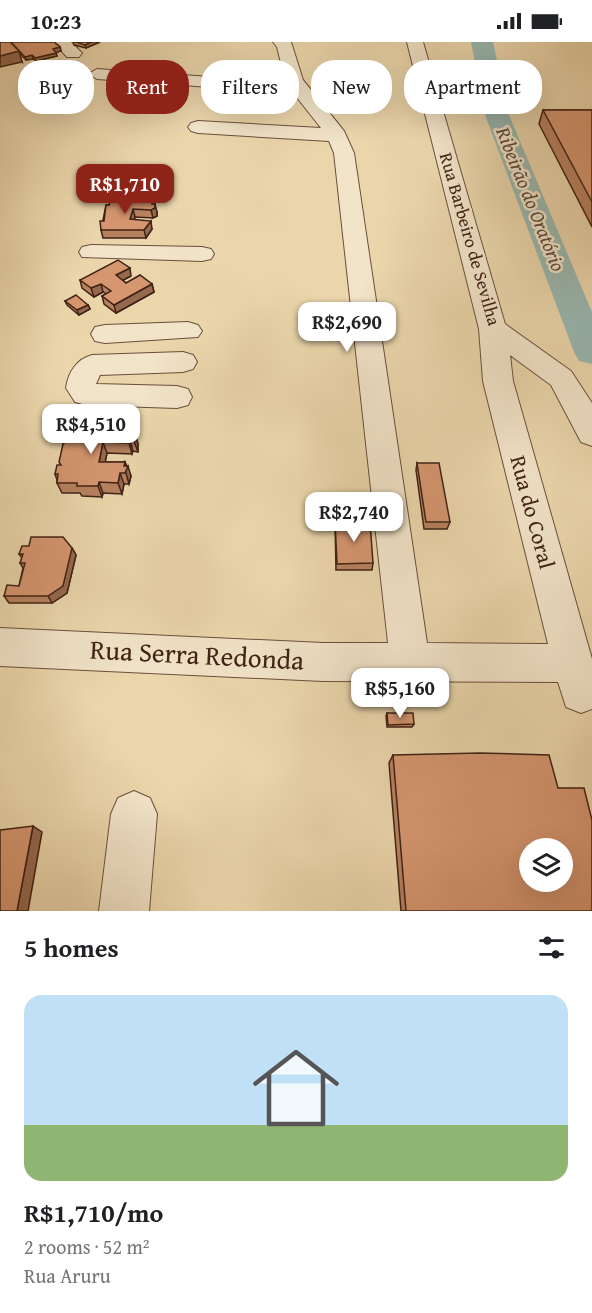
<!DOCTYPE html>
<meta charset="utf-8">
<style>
:root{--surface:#fff;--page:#f2f2f2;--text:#202124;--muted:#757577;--line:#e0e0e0;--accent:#8f2418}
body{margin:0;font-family:"Gentium Book Plus",serif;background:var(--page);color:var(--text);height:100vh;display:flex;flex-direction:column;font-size:22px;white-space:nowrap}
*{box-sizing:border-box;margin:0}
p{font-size:20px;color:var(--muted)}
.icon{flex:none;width:33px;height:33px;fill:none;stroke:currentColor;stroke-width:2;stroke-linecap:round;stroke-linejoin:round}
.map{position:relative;height:869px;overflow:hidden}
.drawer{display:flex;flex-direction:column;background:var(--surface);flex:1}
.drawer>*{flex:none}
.guide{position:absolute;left:18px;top:18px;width:556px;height:54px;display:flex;gap:12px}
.buttons{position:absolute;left:519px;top:796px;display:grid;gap:12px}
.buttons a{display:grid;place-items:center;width:54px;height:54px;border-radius:50%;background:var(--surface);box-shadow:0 6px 24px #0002;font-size:30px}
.price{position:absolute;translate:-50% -51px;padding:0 14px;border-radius:12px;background:#fff;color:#222;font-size:20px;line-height:39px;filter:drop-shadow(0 2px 3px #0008)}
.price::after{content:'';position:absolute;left:50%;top:36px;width:18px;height:14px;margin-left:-9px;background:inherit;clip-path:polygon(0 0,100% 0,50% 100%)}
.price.active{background:var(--accent);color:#fff}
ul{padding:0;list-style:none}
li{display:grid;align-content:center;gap:12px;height:318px;padding:0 24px}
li+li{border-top:2px solid var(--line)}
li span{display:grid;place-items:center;height:186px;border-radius:18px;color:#555}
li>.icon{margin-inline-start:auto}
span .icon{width:108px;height:108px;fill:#fffc;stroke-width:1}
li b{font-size:26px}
h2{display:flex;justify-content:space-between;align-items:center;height:72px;padding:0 24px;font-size:26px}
.tag{padding:0 21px;border-radius:24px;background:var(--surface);box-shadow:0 6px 24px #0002;font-size:21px;line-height:54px}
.tag.active{background:var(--accent);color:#fff}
.status{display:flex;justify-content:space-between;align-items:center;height:42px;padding:0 30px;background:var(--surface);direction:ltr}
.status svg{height:16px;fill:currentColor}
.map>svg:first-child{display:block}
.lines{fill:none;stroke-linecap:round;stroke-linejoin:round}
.river{fill:#99b8b0;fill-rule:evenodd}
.minor-casing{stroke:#6a4f3b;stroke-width:2}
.minor{fill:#f2e4c9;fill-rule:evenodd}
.wall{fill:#b78160;stroke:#3f2215;stroke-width:1.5}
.shaded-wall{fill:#95694e;stroke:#3f2215;stroke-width:1.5}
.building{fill:#d59670;stroke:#3f2215;stroke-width:1.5;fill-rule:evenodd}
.labels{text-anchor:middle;stroke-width:5;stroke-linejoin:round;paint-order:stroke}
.far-street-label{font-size:18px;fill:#3f2215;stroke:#f2e4c9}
.far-water-label{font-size:20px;font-style:italic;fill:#56483c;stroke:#f2e4c9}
.street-label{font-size:22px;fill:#3f2215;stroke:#f2e4c9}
.near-street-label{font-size:27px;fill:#3f2215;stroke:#f2e4c9}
</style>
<div class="status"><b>10:23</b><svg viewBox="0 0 49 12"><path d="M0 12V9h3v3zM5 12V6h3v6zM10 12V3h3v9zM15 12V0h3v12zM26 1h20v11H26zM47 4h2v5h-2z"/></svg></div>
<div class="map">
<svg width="592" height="869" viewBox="0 0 592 869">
<rect width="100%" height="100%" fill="#ebd6ac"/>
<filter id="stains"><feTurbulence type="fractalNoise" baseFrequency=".00333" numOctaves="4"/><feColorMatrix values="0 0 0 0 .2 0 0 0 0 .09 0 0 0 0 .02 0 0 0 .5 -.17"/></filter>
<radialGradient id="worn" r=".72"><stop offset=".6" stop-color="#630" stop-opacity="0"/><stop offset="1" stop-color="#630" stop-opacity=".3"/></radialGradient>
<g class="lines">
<path class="river" d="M471,0H493L509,73L592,270V322L579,319L574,310L485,73Z"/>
<defs>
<path id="minor" d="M53,0H71L82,11L79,15H67Z
M273,0H291L303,38L344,89L354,111L427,601L548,602L483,339L479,287L407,0H423L505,282L571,329L592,361V404L581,400L551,343L510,313L513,339L592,617V667L581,671L566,665L558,640L323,639L0,624V586L323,601H388L334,111L329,99L198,91L191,89L188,85L191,81L198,79L321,86L291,48L267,49L97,37L88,32L97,27L267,39L285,37L277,5Z
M91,203L202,205L211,207L214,212L211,217L202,219L82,215L79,210L82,205Z
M188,280L198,283L202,289L198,295L105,301L95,299L91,292L95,285L105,283Z
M183,310L193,313L197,320L193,327L183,330L100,333L96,342L177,344L188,347L192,355L188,363L177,366L86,363L75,360L66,346C68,330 77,317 92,313Z
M134,749L150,756L157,772L149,869H99L111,772L118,756Z"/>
</defs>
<use href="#minor" class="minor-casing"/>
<use href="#minor" class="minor"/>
</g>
<path class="wall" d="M0,0H54L60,5L61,9L56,10L57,14L36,19L33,17L26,18L19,11L22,20Z
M73,0H100L86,6L74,3Z
M543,68H592V185L539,82Z
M153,162L157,170V174L153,176L135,175L134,178L152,187L146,196H103L101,188L106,163Z
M131,234L123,238L126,241L152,242L154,250L116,271L104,262L102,254L106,252L103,250L94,255L82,246L80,238Z
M65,259L88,263L90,267L79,273L67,263Z
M135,391L138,402V410L133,409L132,412L107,411L105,420H125L131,434L129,442H124L122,452L103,451L102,455L82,454L80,451H62L57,441V438L55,432L61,423L63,402Z
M417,421L450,480L447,487H424L416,428Z
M335,479L373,521L372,528H336Z
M72,506L76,513L67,551L52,561H9L4,554L19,544L23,526L20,521L22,516L19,512Z
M387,671L414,682L412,685H387L386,674Z
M393,713L592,869H401L389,721Z"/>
<path class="shaded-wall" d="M91,0H100L86,6L85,3Z
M60,5L61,9L54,11L53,7Z
M19,9L22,20L0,25V14Z
M56,11L57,14L36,19L35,16Z
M32,13L33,17L26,18L25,15Z
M152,159L153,167L155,162L157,170V174L153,176L151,168Z
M133,167L135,175L132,185L130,177Z
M151,179L152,187L146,196L144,188Z
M130,226L131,234L118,241L116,233Z
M101,242L103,250L94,255L91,246Z
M152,242L154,250L116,271L114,263Z
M88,263L90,267L79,273L77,268Z
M135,391L138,402V410L134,399Z
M130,398L133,409L132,412L129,401Z
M103,400L107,411L103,431L99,420Z
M125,420L127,426L128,424L131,434L129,442L124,424Z
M120,431L124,442L122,452L118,441Z
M99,440L103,451L102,455L98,444Z
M72,506L76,513L67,551L52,561L48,554Z
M33,784L42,790L28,869H17Z"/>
<path class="building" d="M0,0H10L19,9L0,14Z
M11,0H54L60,5L53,7L56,11L35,16L32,13L25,15Z
M76,0H91L85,3Z
M543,68H592V160Z
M139,157L152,159V162H155V166L151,168L133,167L130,177L151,179L144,188H101L100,179H104L106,163H109L111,158Z
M118,218L130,226L116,233L126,241L140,233L152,242L114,263L102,254L111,249L101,242L91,246L80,238Z
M76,253L88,263L77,268L65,259Z
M93,381L130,384V391H135L134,399L130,398L129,401L103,400L99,420H125L124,424H128L125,431H120L118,441L99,440L98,444H77V441H57L58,432H55L57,423H61L59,420L63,402L67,399L66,392H71L73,383L92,384Z
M417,421H439L450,480H426Z
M335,479L370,480L373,521L337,522Z
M31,495H63L72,506L63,544L48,554H4L7,543L19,544L25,521H20L23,512H19L22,504H29Z
M387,671H413L414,682L388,683Z
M480,711L549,713L558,746H584L592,778V869H406L393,713ZM530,807H562V840H530Z
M33,784L17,869H0V788Z"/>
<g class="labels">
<g class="far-street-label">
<text transform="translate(470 197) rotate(74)" y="6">Rua Barbeiro de Sevilha</text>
</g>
<g class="far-water-label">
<text transform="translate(531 157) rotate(68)" y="7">Ribeirão do Oratório</text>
</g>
<g class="street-label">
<text transform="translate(533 470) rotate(75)" y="8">Rua do Coral</text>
</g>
<g class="near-street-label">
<text transform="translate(197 613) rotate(3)" y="9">Rua Serra Redonda</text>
</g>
</g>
<rect width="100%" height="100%" filter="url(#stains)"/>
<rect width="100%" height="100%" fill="url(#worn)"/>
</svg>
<div class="buttons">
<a><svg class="icon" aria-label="layers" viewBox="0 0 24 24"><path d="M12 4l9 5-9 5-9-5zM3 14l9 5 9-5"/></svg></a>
</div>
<b class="price active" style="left:125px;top:173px">R$1,710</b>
<b class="price" style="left:347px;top:311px">R$2,690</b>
<b class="price" style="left:91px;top:413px">R$4,510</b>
<b class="price" style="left:354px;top:501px">R$2,740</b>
<b class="price" style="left:400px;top:677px">R$5,160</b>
<div class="guide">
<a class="tag">Buy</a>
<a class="tag active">Rent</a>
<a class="tag">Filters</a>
<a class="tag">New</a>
<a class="tag">Apartment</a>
</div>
</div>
<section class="drawer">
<h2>5 homes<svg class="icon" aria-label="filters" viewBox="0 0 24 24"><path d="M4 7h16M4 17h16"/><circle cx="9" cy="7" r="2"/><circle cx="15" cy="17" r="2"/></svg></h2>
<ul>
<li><span style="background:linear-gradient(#bfe0f5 70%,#8fb573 0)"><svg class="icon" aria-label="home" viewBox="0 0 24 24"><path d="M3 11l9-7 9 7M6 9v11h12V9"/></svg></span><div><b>R$1,710/mo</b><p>2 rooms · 52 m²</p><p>Rua Aruru</p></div></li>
</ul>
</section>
